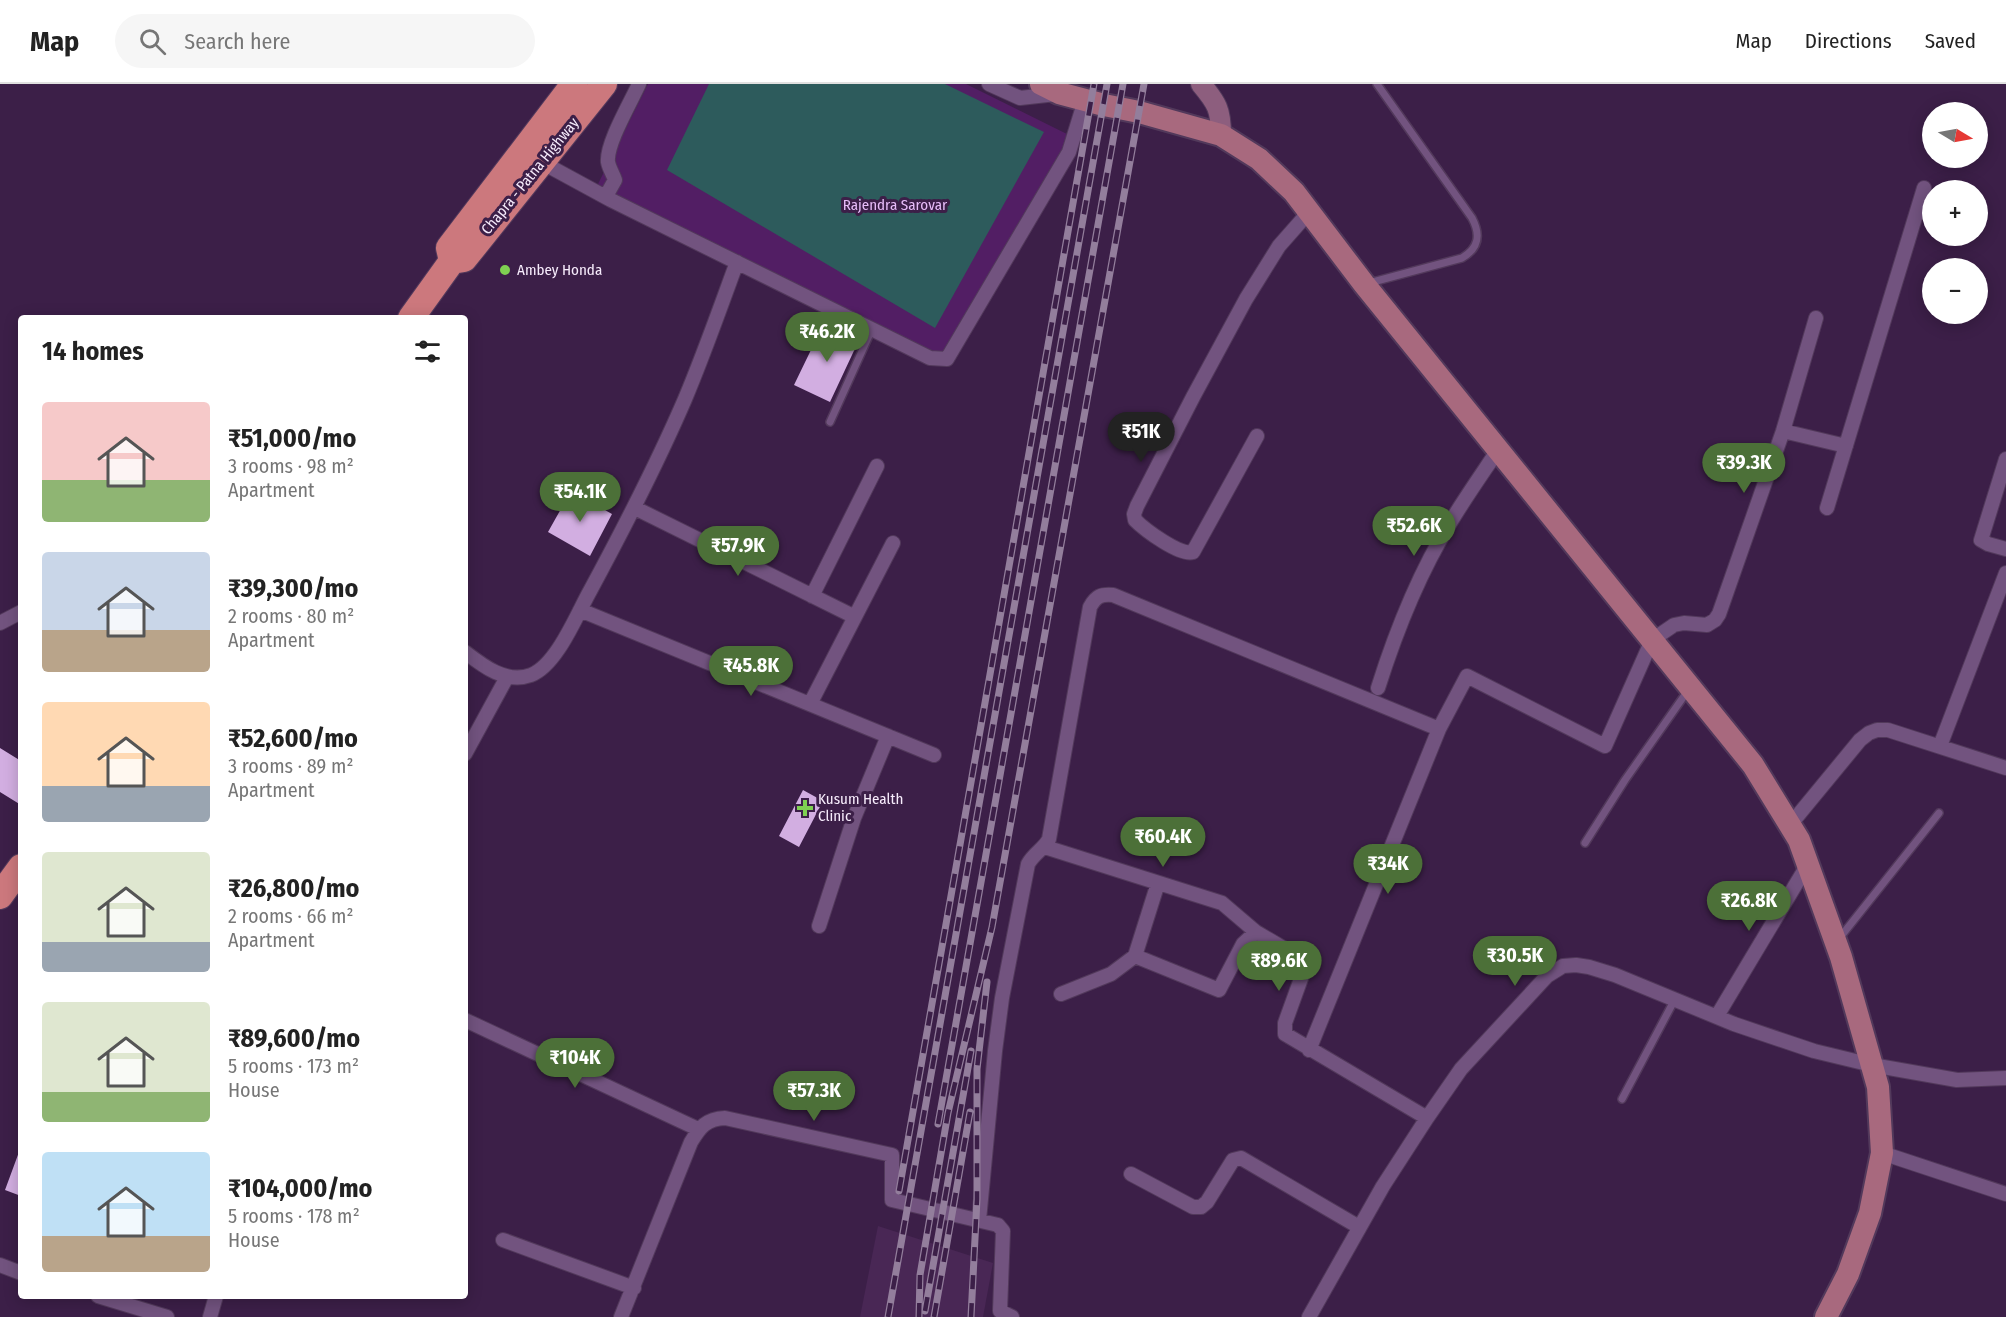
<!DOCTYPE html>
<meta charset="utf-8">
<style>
:root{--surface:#fff;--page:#f6f6f6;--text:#222;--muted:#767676;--line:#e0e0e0;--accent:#4c7038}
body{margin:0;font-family:"Fira Sans Condensed",sans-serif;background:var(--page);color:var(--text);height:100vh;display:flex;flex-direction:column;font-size:22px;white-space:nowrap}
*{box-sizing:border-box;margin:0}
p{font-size:20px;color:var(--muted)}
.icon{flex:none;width:33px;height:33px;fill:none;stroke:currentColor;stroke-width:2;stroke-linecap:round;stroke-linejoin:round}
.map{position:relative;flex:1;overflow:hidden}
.drawer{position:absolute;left:18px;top:231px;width:450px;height:984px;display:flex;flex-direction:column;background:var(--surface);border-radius:6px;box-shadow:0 3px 15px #0003}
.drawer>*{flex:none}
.needle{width:39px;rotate:100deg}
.buttons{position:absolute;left:1922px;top:18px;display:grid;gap:12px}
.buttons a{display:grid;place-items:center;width:66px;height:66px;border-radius:50%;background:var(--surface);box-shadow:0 3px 15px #0003;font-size:30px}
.price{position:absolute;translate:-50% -51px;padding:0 14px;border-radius:21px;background:var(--accent);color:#fff;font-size:20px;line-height:39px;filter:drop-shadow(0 2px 3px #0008)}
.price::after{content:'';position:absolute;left:50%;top:36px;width:18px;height:14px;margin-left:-9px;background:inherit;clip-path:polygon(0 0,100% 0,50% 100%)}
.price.active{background:#222;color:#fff}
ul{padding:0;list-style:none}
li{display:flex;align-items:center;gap:18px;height:150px;padding:0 24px}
li span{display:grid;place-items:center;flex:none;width:168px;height:120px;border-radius:6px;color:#555}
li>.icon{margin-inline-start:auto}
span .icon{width:72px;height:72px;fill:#fffc;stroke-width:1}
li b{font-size:26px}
h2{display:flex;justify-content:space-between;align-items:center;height:72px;padding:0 24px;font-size:26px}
header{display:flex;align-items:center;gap:36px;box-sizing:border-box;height:84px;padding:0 30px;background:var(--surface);border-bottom:2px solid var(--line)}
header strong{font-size:28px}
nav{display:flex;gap:33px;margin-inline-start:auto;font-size:21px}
.search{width:420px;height:54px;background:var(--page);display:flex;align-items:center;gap:15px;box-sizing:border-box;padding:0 21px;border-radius:33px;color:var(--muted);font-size:22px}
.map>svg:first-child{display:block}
.built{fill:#492755}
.green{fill:#521e64}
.water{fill:#2d5b5c}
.building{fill:#d2aee1}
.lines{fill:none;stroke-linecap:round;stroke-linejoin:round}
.lane-casing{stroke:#52395b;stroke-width:10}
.street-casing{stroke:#52395b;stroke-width:16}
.secondary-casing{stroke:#52395b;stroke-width:22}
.primary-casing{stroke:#52395b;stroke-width:26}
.highway-casing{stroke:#52395b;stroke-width:28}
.lane{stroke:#72537f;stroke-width:7}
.street{stroke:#72537f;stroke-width:14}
.secondary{stroke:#8d5e7e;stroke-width:20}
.primary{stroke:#a8697e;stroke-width:22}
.highway{stroke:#cc787d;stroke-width:26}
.rail-casing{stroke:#937e9c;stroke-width:7}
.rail{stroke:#3c1f48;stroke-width:4.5;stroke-dasharray:14;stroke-linecap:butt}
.poi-dot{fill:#7fd052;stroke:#3c1f48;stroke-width:2}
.labels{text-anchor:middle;stroke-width:6;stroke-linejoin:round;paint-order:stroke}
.street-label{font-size:15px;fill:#f7ecfc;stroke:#3c1f48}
.park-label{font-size:15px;fill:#e7bcf9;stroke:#3c1f48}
.poi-label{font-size:15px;fill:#f7ecfc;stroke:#3c1f48;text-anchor:start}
</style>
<header>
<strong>Map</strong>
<div class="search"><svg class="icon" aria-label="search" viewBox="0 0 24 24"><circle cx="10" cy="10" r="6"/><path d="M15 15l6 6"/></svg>Search here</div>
<nav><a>Map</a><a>Directions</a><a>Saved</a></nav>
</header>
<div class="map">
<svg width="2006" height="1233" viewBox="0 0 2006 1233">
<rect width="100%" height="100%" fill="#3c1f48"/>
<path class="built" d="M878,1142L993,1179L983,1233H860Z"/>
<path class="green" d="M648,0H966L1073,53L943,282L595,106Z"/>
<path class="water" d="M709,0H945L1044,48L935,244L667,86Z"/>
<path class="building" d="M824,239L859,256L830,318L794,301Z
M571,407L612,430L590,472L548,448Z
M0,664L21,677V721L0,708Z
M803,706L823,717L799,763L779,752Z
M19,1068H21V1112L5,1106Z"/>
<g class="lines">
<defs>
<path id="lane" d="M1369,199L1462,174C1479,164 1481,151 1472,134L1377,0
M830,338L872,245
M1585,759L1625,696L1689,605
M1838,856L1939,729
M1622,1015L1675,915"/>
<path id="street" d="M989,0L1020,14L1056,10
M543,79L611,116L930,274L947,275L1069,68L1085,16
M606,112L615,96C613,90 609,84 608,78C606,60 631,18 639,0
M1783,347L1846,362
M1257,352L1193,468C1180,472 1145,446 1135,436L1134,430L1137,422L1193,313L1246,215L1279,162L1309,128
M2006,375L1981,456L1988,460L2006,465
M635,424L855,533
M1827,424L1924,104
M812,512L877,382
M580,526L934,671
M0,539L21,528
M465,568C483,582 506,600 531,591C557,581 577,530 590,507C624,444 657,380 685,315C704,270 720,224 737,178
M1378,604C1396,547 1418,491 1450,439C1465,414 1482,390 1498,366
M810,620L893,459
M1940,662L2006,489
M465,670L507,593
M1790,741L1860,656L1869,649L1877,646H1888L2006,684
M1045,763L1222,819L1256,848
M819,842L854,734L888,652
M1135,872L1219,906L1243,860L1256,848L1307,878L1285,939V950L1427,1034
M1061,910L1111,890L1135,872L1158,799
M1717,932L1808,780
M465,936L698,1045
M1309,966L1439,645
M1882,1069L2006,1110
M1131,1090L1193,1123H1201L1207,1118L1233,1076L1241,1074L1359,1143
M979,1136L995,967L1002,914L1028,780C1034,769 1044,765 1049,755L1090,523C1096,512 1101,510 1113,511L1439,645L1467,592L1605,662L1652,556L1674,541L1684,539L1707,541L1715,536L1719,530L1783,347L1816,234
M503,1156L634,1204
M0,1181L21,1189
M98,1212L167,1233
M210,1233L216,1212
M621,1233L691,1058C700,1043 706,1035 725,1034L892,1071V1116L998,1141L1003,1147L1000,1227L1012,1233
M1309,1233L1383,1102L1427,1034L1461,985L1547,892L1563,882L1576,881L1589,883L1615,891L1734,940L1814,967L1872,981L1957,996L2006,994"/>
<path id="secondary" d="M1201,0C1217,19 1221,26 1221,51"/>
<path id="primary" d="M1041,0L1059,9L1104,21L1139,28L1221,51L1259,75L1294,108L1364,200L1753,681L1799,756L1841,873L1878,1003L1882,1069L1870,1129L1848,1190L1826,1233"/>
<path id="highway" d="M452,177L449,164L574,0
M411,234L452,177L464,175L604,0
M0,812L21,783"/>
</defs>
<use href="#lane" class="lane-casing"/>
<use href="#street" class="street-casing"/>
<use href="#secondary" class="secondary-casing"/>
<use href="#primary" class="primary-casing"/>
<use href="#highway" class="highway-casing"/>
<use href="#lane" class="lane"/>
<use href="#street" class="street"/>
<use href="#secondary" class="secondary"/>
<use href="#primary" class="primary"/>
<use href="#highway" class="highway"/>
<defs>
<path id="rail" d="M938,1040L1123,0
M899,1107L1094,0
M925,1227L971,967
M888,1233L1107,0
M919,1233L920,1191L948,1029L992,843L1144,0
M934,1233L970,1028
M971,1233L977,1115V985L987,898"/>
</defs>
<use href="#rail" class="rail-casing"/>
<use href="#rail" class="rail"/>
</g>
<g class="poi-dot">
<circle cx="505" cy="186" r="6"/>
<path d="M802 715h6v6h6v6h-6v6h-6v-6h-6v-6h6z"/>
</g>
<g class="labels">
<g class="street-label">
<text transform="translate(530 92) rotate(-51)" y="5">Chapra - Patna Highway</text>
</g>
<g class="park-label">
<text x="895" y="126">Rajendra Sarovar</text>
</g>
<g class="poi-label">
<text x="517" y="191">Ambey Honda</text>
<text x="818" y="720">Kusum Health<tspan x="818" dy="17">Clinic</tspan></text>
</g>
</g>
</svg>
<div class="buttons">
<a><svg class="needle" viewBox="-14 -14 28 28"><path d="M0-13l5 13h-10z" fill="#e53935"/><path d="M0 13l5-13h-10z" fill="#767676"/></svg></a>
<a>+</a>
<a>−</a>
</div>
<b class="price" style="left:827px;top:279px">₹46.2K</b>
<b class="price active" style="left:1141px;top:379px">₹51K</b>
<b class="price" style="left:1744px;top:410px">₹39.3K</b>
<b class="price" style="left:580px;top:439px">₹54.1K</b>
<b class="price" style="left:1414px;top:473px">₹52.6K</b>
<b class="price" style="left:738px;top:493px">₹57.9K</b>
<b class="price" style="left:751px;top:613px">₹45.8K</b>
<b class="price" style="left:1163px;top:784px">₹60.4K</b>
<b class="price" style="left:1388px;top:811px">₹34K</b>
<b class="price" style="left:1749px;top:848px">₹26.8K</b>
<b class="price" style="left:1515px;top:903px">₹30.5K</b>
<b class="price" style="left:1279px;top:908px">₹89.6K</b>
<b class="price" style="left:575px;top:1005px">₹104K</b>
<b class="price" style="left:814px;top:1038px">₹57.3K</b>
<section class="drawer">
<h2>14 homes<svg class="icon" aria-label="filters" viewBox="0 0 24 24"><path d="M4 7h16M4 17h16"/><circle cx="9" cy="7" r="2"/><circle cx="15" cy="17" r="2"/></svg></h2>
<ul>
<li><span style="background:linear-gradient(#f6c9c9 65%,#8fb573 0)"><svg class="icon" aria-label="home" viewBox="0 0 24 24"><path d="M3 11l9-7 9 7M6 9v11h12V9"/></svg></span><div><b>₹51,000/mo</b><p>3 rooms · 98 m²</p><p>Apartment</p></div></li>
<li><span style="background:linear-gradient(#c9d6e8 65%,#b9a48a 0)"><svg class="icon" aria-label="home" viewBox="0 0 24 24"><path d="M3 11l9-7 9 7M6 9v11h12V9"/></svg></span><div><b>₹39,300/mo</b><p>2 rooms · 80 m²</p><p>Apartment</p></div></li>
<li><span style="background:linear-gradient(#ffd9b3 70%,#9aa5b1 0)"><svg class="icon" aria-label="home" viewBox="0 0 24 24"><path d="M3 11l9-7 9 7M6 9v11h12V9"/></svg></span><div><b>₹52,600/mo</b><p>3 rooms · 89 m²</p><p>Apartment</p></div></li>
<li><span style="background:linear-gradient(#dfe7d0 75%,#9aa5b1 0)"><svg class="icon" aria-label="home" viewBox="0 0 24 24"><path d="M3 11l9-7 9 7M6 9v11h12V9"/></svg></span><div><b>₹26,800/mo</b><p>2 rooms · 66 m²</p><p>Apartment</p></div></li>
<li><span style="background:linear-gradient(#dfe7d0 75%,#8fb573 0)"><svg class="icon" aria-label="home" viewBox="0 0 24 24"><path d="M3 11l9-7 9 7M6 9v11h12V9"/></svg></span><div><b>₹89,600/mo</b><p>5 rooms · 173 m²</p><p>House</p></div></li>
<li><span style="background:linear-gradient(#bfe0f5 70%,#b9a48a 0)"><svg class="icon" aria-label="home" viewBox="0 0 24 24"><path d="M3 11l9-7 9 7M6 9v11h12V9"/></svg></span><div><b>₹104,000/mo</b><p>5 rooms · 178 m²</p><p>House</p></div></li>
</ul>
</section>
</div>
